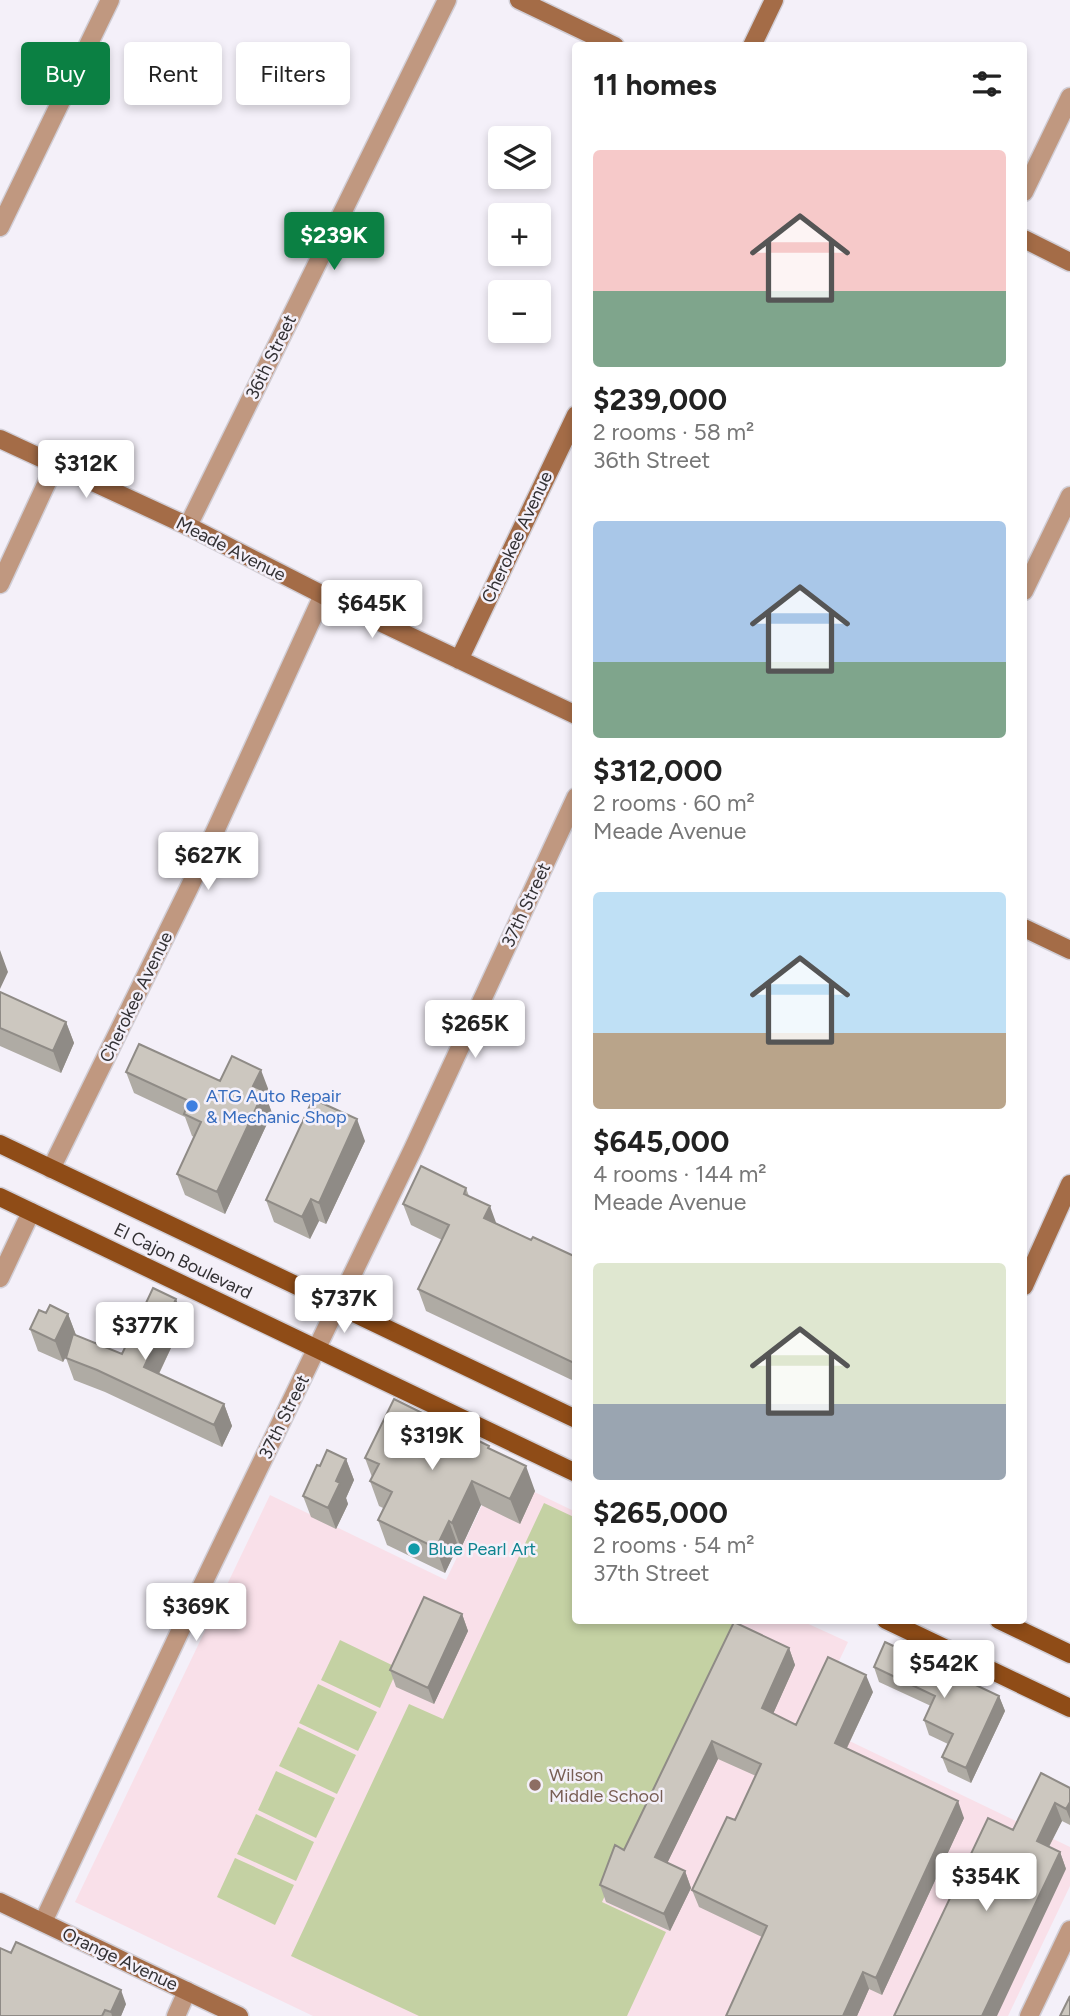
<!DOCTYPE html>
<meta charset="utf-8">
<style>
:root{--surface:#fff;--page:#f2f2f2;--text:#222;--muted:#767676;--accent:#0b8043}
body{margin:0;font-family:Figtree,sans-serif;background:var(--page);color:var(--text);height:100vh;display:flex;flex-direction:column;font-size:26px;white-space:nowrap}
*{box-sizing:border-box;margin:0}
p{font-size:23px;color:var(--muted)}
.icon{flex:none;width:38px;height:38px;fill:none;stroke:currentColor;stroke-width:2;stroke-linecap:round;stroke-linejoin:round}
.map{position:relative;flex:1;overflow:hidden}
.side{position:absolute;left:572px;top:42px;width:455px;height:1582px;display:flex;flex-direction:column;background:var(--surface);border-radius:7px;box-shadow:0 4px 10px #0003}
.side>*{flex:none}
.guide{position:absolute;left:21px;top:42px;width:446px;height:63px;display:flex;gap:14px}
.controls{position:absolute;left:488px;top:126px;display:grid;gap:14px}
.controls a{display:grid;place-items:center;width:63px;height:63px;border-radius:7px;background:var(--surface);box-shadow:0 4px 10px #0003;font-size:35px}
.price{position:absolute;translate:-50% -60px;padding:0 16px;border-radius:7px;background:#fff;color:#222;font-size:23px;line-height:46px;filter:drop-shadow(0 2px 4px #0008)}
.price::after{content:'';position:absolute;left:50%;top:42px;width:21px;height:16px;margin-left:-10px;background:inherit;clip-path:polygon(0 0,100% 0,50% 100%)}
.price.active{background:var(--accent);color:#fff}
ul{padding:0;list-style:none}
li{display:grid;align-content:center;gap:14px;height:371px;padding:0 21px}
li span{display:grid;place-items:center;height:217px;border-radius:7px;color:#555}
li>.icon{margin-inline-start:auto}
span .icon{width:126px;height:126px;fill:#fffc;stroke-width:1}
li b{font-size:30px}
h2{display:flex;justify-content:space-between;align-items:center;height:84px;padding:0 21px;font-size:30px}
.chip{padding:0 24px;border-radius:7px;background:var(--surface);box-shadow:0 4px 10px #0003;font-size:24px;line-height:63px}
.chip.active{background:var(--accent);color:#fff}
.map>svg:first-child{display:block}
.education{fill:#f9e0e9}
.green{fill:#c4d1a3}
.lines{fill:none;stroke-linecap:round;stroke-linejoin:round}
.street-casing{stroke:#d1ced6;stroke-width:21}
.secondary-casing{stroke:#d1ced6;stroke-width:21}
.primary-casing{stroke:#d1ced6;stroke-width:21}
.street{stroke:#c09880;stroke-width:18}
.secondary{stroke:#a46c47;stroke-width:18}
.primary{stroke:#8f4c17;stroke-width:18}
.wall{fill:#afaba4}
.shaded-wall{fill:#8f8b86}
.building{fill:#ccc7bf;stroke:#8f8b86;stroke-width:2}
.shop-dot{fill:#3f7fe0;stroke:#f4f0f9;stroke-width:2.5}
.culture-dot{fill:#0f9aa8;stroke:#f4f0f9;stroke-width:2.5}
.education-dot{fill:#8d6e63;stroke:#f4f0f9;stroke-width:2.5}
.labels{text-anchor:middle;stroke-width:5;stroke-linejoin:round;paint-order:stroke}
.street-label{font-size:18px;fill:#333134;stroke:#f4f0f9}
.shop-label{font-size:18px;fill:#366cbe;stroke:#f4f0f9;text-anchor:start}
.culture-label{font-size:18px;fill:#0d838f;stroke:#f4f0f9;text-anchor:start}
.education-label{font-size:18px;fill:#785e54;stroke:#f4f0f9;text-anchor:start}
</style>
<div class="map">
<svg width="1070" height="2016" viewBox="0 0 1070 2016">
<rect width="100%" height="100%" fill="#f4f0f9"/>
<path class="education" d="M497,1474L576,1512V1620L802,1621L848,1642L810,1722L1070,1847V1886L1008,2016H313L75,1902L270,1495L446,1580Z"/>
<path class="green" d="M544,1503L576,1518V1620L735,1621L602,1902L666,1932L627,2016H419L291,1956L409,1704L443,1719Z
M340,1640L398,1668L380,1708L321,1680Z
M318,1684L377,1712L358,1751L299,1723Z
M298,1727L356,1755L337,1794L279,1766Z
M276,1771L335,1798L316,1838L258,1810Z
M256,1814L314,1842L296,1881L237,1854Z
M235,1858L294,1885L275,1925L217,1897Z"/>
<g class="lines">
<defs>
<path id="street" d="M1024,192L1070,97
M0,227L110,0
M188,526L447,0
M0,584L55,465
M1024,591L1070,496
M51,1169L190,886L323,595
M0,1278L31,1212
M43,1922L182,1627L413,1149L576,797
M176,2016L187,1991
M1029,2016L1070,1930"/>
<path id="secondary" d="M519,0L615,46
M752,46L774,0
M1024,239L1070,262
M0,439L188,526L323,595L576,715
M459,660L576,415
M1024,928L1070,950
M1024,1286L1070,1184
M0,1902L239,2016"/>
<path id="primary" d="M0,1144L576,1419
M0,1197L576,1473
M886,1620L1070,1708
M999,1620L1070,1654"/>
</defs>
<use href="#street" class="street-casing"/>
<use href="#secondary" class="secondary-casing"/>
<use href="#primary" class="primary-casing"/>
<use href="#street" class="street"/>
<use href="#secondary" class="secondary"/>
<use href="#primary" class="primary"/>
</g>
<path class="wall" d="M0,992L66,1022L74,1043L61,1073L0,1046Z
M126,1072L220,1081L269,1091L266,1097L272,1113L225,1214L185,1195L177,1174L194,1137L192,1136L185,1117L134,1093Z
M365,1141L326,1224L319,1221L310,1239L274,1222L266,1200Z
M466,1188L469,1196L496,1223L531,1240L576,1257V1382L426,1311L418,1289L442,1240L411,1225L403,1204Z
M46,1313L68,1314L76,1335L122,1354L184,1320L159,1374L224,1404L232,1426L222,1447L105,1392L74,1380L66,1358L67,1355L63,1362L38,1351L30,1329Z
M491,1450L535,1491L520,1524L481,1505L461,1548L458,1546L445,1573L387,1545L378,1520L383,1508L379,1506L370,1481L372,1477L365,1458Z
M346,1459L354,1480L346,1498L348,1504L336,1529L311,1517L303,1496L320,1466Z
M462,1614L468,1631L434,1704L396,1687L390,1670Z
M734,1622L789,1648L795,1665L773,1714L796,1725L873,1692L847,1748L964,1818L882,1995L869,1989L857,2016H726L762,1937L699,1907L692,1890L735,1820L756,1776L718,1759L667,1863L685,1871L691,1888L670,1931L606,1902L600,1885L624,1850Z
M874,1667L999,1696L1005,1711L971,1783L948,1772L942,1757L948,1744L929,1735L924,1720L931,1706L879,1682Z
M1070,1788V1825L1062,1821L1049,1847L1060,1852L1066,1869L1013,1830Z
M126,2004L121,2016H0Z"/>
<path class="shaded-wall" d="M0,950L8,972L0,989Z
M66,1022L74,1043L61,1073L53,1051Z
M261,1070L269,1091L266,1097L272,1113L225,1214L217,1192L253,1086Z
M357,1119L365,1141L326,1224L319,1203Z
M311,1199L319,1221L310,1239L302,1217Z
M490,1206L498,1228L484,1218Z
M176,1299L184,1320L152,1388L144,1367Z
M68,1314L76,1335L63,1362L55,1341Z
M224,1404L232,1426L222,1447L214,1425Z
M346,1459L354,1480L346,1498L348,1504L336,1529L328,1508L336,1481Z
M526,1466L535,1491L520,1524L510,1499Z
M472,1481L481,1505L461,1548L452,1523Z
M449,1521L458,1546L445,1573L436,1548Z
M462,1614L468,1631L434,1704L428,1688Z
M789,1648L795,1665L768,1725L762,1708Z
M866,1675L873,1692L841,1760L835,1743Z
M999,1696L1005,1711L971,1783L966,1768Z
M712,1741L718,1759L662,1874L655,1857Z
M958,1801L964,1818L882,1995L876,1978Z
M1070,1802V1819L1066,1809Z
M1055,1803L1062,1821L1043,1858L1037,1841Z
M1060,1852L1066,1869L997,2016H982Z
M685,1871L691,1888L670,1931L664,1914Z
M863,1972L869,1989L857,2016H843Z
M121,1990L126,2004L121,2016H112L111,2012Z"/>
<path class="building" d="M0,992L66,1022L53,1051L0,1028Z
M139,1044L220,1081L232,1056L261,1070L253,1086L264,1091L217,1192L177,1174L201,1122L184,1114L189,1101L126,1072Z
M313,1099L357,1119L319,1203L311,1199L302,1217L266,1200Z
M421,1166L466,1188L464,1194L490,1206L484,1218L531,1240L533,1237L576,1257V1364L418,1289L449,1225L403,1204Z
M153,1288L176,1299L144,1367L224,1404L214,1425L97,1370L66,1358L73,1334L122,1354Z
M50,1305L68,1314L55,1341L30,1329L39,1310L46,1313Z
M394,1399L489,1446L488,1448L526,1466L510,1499L472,1481L452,1523L449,1521L436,1548L378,1520L392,1492L370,1481L379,1464L365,1458Z
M327,1450L346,1459L336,1481L340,1483L328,1508L303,1496L317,1465L320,1466Z
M424,1597L462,1614L428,1688L390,1670Z
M734,1622L789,1648L762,1708L796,1725L828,1657L866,1675L835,1743L958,1801L876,1978L863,1972L843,2016H726L767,1926L692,1890L727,1817L735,1820L761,1764L712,1741L655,1857L685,1871L664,1914L600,1885L615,1845L624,1850Z
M885,1642L999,1696L966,1768L942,1757L953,1734L924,1720L935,1696L874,1667Z
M1041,1773L1070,1788V1802L1066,1809L1055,1803L1037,1841L1060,1852L982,2016H894L988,1818L1013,1830Z
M16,1942L121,1990L111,2012L105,2010L102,2016H0V1948L11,1953Z
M1070,1996V2016H1060Z"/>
<circle class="shop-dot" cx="192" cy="1106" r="7"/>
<circle class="culture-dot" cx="414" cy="1549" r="7"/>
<circle class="education-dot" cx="535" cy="1785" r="7"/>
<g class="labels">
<g class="street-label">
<text transform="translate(271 357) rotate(-64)" y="6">36th Street</text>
<text transform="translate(517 537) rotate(-65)" y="6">Cherokee Avenue</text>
<text transform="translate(231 549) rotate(27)" y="6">Meade Avenue</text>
<text transform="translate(526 905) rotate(-65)" y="6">37th Street</text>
<text transform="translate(136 997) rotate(-64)" y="6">Cherokee Avenue</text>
<text transform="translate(183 1261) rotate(26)" y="6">El Cajon Boulevard</text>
<text transform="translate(284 1417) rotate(-64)" y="6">37th Street</text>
<text transform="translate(120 1959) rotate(25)" y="6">Orange Avenue</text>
</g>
<g class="shop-label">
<text x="206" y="1102">ATG Auto Repair<tspan x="206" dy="21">&amp; Mechanic Shop</tspan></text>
</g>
<g class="culture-label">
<text x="428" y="1555">Blue Pearl Art</text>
</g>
<g class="education-label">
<text x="549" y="1781">Wilson<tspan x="549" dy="21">Middle School</tspan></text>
</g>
</g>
</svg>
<div class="controls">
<a><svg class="icon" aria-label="layers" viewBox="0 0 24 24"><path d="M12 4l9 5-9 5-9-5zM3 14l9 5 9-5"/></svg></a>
<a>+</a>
<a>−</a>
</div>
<b class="price active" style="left:334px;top:272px">$239K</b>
<b class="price" style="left:86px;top:500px">$312K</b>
<b class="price" style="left:372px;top:640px">$645K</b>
<b class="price" style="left:208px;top:892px">$627K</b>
<b class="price" style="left:475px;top:1060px">$265K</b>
<b class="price" style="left:344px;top:1335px">$737K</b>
<b class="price" style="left:145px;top:1362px">$377K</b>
<b class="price" style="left:432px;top:1472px">$319K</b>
<b class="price" style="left:196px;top:1643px">$369K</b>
<b class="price" style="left:944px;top:1700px">$542K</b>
<b class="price" style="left:986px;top:1913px">$354K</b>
<div class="guide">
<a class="chip active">Buy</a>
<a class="chip">Rent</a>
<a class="chip">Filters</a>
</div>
<section class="side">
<h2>11 homes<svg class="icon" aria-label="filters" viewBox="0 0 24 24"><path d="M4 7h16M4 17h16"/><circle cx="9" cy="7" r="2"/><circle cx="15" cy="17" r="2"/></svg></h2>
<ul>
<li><span style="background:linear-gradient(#f6c9c9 65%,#7fa58c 0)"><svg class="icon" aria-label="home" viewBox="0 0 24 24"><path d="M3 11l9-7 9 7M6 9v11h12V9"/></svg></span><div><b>$239,000</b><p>2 rooms · 58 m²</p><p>36th Street</p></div></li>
<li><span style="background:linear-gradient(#a9c7e8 65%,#7fa58c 0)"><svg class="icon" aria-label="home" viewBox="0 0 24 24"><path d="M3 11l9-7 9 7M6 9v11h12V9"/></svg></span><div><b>$312,000</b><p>2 rooms · 60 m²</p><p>Meade Avenue</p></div></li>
<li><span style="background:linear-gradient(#bfe0f5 65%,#b9a48a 0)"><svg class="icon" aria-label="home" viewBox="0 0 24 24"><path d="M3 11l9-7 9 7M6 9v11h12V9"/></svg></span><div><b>$645,000</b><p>4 rooms · 144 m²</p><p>Meade Avenue</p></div></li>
<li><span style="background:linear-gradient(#dfe7d0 65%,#9aa5b1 0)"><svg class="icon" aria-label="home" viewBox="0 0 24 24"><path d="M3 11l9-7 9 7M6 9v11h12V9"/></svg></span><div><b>$265,000</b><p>2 rooms · 54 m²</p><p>37th Street</p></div></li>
</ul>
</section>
</div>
